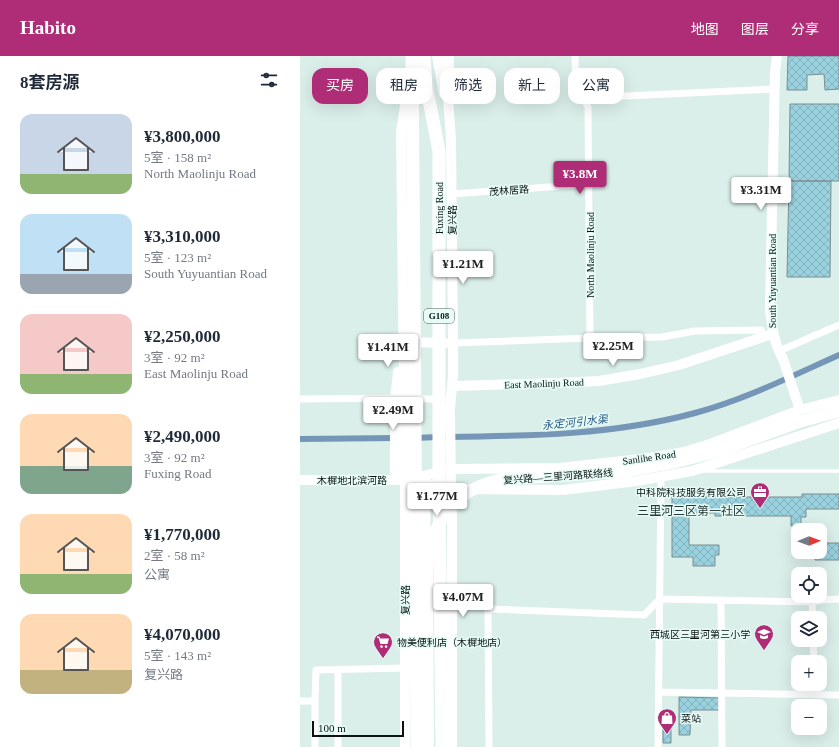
<!DOCTYPE html>
<html lang="zh">
<meta charset="utf-8">
<style>
:root{--surface:#fff;--page:#f2f2f3;--text:#1f2937;--muted:#747a83;--accent:#af2d77}
body{margin:0;font-family:"Times New Roman","Noto Sans SC",serif;background:var(--page);color:var(--text);height:100vh;display:flex;flex-direction:column;font-size:15px;white-space:nowrap}
*{box-sizing:border-box;margin:0}
p{font-size:13px;color:var(--muted)}
.icon{flex:none;width:22px;height:22px;fill:none;stroke:currentColor;stroke-width:2;stroke-linecap:round;stroke-linejoin:round}
.map{position:relative;flex:1;overflow:hidden}
.side{display:flex;flex-direction:column;background:var(--surface);width:300px}
.side>*{flex:none}
.guide{position:absolute;left:12px;top:12px;width:380px;height:36px;display:flex;gap:8px}
.needle{width:26px;rotate:89deg}
.buttons{position:absolute;left:491px;top:467px;display:grid;gap:8px}
.buttons a{display:grid;place-items:center;width:36px;height:36px;border-radius:8px;background:var(--surface);box-shadow:0 4px 16px #0002;font-size:20px}
.scale{position:absolute;left:12px;bottom:10px;width:92px;box-sizing:border-box;padding-left:4px;border:2px solid #0c1312;border-top:0;font-size:11px;line-height:14px;white-space:nowrap;color:#0c1312;-webkit-text-stroke:3px #e7fcf7;paint-order:stroke}
.price{position:absolute;translate:-50% -34px;padding:0 9px;border-radius:4px;background:#fff;color:#222;font-size:13px;line-height:26px;filter:drop-shadow(0 1px 2px #0008)}
.price::after{content:'';position:absolute;left:50%;top:24px;width:12px;height:9px;margin-left:-6px;background:inherit;clip-path:polygon(0 0,100% 0,50% 100%)}
.price.active{background:var(--accent);color:#fff}
ul{padding:0;list-style:none}
li{display:flex;align-items:center;gap:12px;height:100px;padding:0 20px}
li span{display:grid;place-items:center;flex:none;width:112px;height:80px;border-radius:12px;color:#555}
li>.icon{margin-inline-start:auto}
span .icon{width:48px;height:48px;fill:#fffc;stroke-width:1}
li b{font-size:17px}
h2{display:flex;justify-content:space-between;align-items:center;height:48px;padding:0 20px;font-size:17px}
.chip{padding:0 14px;border-radius:12px;background:var(--surface);box-shadow:0 4px 16px #0002;font-size:14px;line-height:36px}
.chip.active{background:var(--accent);color:#fff}
header{display:flex;align-items:center;gap:24px;box-sizing:border-box;height:56px;padding:0 20px;background:var(--accent);color:#fff}
header strong{font-size:19px}
nav{display:flex;gap:22px;margin-inline-start:auto;font-size:14px}
main{display:flex;flex:1;min-height:0}
.map>svg:first-child{display:block}
.lines{fill:none;stroke-linecap:round;stroke-linejoin:round}
.canal{stroke:#7696b7;stroke-width:6}
.building{fill:url(#building-cross-hatch);stroke:#7c8e93}
.lane{stroke:#fff;stroke-width:3.5}
.street{stroke:#fff;stroke-width:7}
.secondary{stroke:#fff;stroke-width:10}
.primary{stroke:#fff;stroke-width:12}
.highway{stroke:#fff;stroke-width:13}
.labels{text-anchor:middle;stroke-width:3;stroke-linejoin:round;paint-order:stroke}
.shield{fill:#e7fcf7;stroke:#4e5957;stroke-width:1}
.shield-label{font-size:9px;font-weight:bold;fill:#0c1312}
.street-label{font-size:10px;fill:#0c1312;stroke:#e7fcf7}
.poi-label{font-size:10px;fill:#0c1312;stroke:#e7fcf7;text-anchor:end}
.water-label{font-size:11px;font-style:italic;fill:#275783;stroke:#e7fcf7}
.quarter-label{font-size:12px;fill:#283936;stroke:#e7fcf7}
</style>
<header>
<strong>Habito</strong>
<nav><a>地图</a><a>图层</a><a>分享</a></nav>
</header>
<main>
<section class="side">
<h2>8套房源<svg class="icon" aria-label="filters" viewBox="0 0 24 24"><path d="M4 7h16M4 17h16"/><circle cx="9" cy="7" r="2"/><circle cx="15" cy="17" r="2"/></svg></h2>
<ul>
<li><span style="background:linear-gradient(#c9d6e8 75%,#8fb573 0)"><svg class="icon" aria-label="home" viewBox="0 0 24 24"><path d="M3 11l9-7 9 7M6 9v11h12V9"/></svg></span><div><b>¥3,800,000</b><p>5室 · 158 m²</p><p>North Maolinju Road</p></div></li>
<li><span style="background:linear-gradient(#bfe0f5 75%,#9aa5b1 0)"><svg class="icon" aria-label="home" viewBox="0 0 24 24"><path d="M3 11l9-7 9 7M6 9v11h12V9"/></svg></span><div><b>¥3,310,000</b><p>5室 · 123 m²</p><p>South Yuyuantian Road</p></div></li>
<li><span style="background:linear-gradient(#f6c9c9 75%,#8fb573 0)"><svg class="icon" aria-label="home" viewBox="0 0 24 24"><path d="M3 11l9-7 9 7M6 9v11h12V9"/></svg></span><div><b>¥2,250,000</b><p>3室 · 92 m²</p><p>East Maolinju Road</p></div></li>
<li><span style="background:linear-gradient(#ffd9b3 65%,#7fa58c 0)"><svg class="icon" aria-label="home" viewBox="0 0 24 24"><path d="M3 11l9-7 9 7M6 9v11h12V9"/></svg></span><div><b>¥2,490,000</b><p>3室 · 92 m²</p><p>Fuxing Road</p></div></li>
<li><span style="background:linear-gradient(#ffd9b3 75%,#8fb573 0)"><svg class="icon" aria-label="home" viewBox="0 0 24 24"><path d="M3 11l9-7 9 7M6 9v11h12V9"/></svg></span><div><b>¥1,770,000</b><p>2室 · 58 m²</p><p>公寓</p></div></li>
<li><span style="background:linear-gradient(#ffd9b3 70%,#c2b280 0)"><svg class="icon" aria-label="home" viewBox="0 0 24 24"><path d="M3 11l9-7 9 7M6 9v11h12V9"/></svg></span><div><b>¥4,070,000</b><p>5室 · 143 m²</p><p>复兴路</p></div></li>
</ul>
</section>
<div class="map">
<svg width="539" height="691" viewBox="0 0 539 691">
<defs>
<pattern id="building-cross-hatch" width="8" height="8" patternUnits="userSpaceOnUse"><rect width="8" height="8" fill="#99d1df"/><path d="M0 0l8 8M0 8l8-8" fill="none" stroke="#83b3be"/></pattern>
</defs>
<rect width="100%" height="100%" fill="#daeeea"/>
<g class="lines">
<path class="canal" d="M148,381C232,380 313,379 395,357C446,343 492,320 539,299
M114,382L139,381
M0,383L97,382"/>
</g>
<path class="building" d="M488,0H539V33L525,34L524,18L507,19V34H487Z
M490,48H539V125H489Z
M489,125H531L530,221H487Z
M502,438H539V453H506V461H501V473L495,474V470H491V460H415V457H389V489H419V499H415V510H393V501H372V441H502Z
M520,487H539V504H515V496H520Z
M379,641L420,642V654H391L390,679H379Z
M363,671H371V687H363Z"/>
<g class="lines">
<path class="lane" d="M404,415H539"/>
<path class="street" d="M142,0L144,14
M275,0C275,25 277,30 288,51L290,282
M283,42L475,33
M152,138L289,128
M153,287L290,282L362,281L395,275L461,274L464,282
M479,295L539,269
M0,343L100,342
M112,343H142
M421,544L422,691
M512,546L513,562
M513,584L514,606
M38,613V691
M514,628L515,638
M362,636L539,639
M0,645H15L16,614L105,612
M15,645V691
M189,691L188,553L344,559L360,543L512,546L521,544L539,543
M358,691L361,421"/>
<path class="secondary" d="M137,0L144,38
M149,0L148,42L151,83L153,287V319L150,353L151,433L152,461V691
M477,0L475,15L470,253C472,272 474,287 483,303L500,354
M109,286L145,287
M153,330L256,327L299,325L340,318L379,309L472,278
M111,423L151,413L259,412L350,402L384,396L410,388L500,354L539,344
M0,424H105L151,433L263,434L337,425L392,415L539,367
M95,424V342L98,316
M125,499L126,421
M105,691V424L101,76L108,31"/>
<path class="primary" d="M128,691L127,520C127,470 153,432 204,423L322,416L376,406L419,395L499,366L539,355"/>
<path class="highway" d="M112,0C115,230 115,461 117,691
M124,0L126,29L139,95V425L142,691"/>
</g>
<defs>
<symbol id="office-pin" viewBox="-11 -11 22 30"><path d="M0 17L-7.5 6A9.5 9.5 0 1 1 7.5 6Z" fill="#af2d77" stroke="#e7fcf7"/><path d="M-6-3h4V-5.5h4V-3h4V5H-6ZM-1-4.5V-3h2v-1.5ZM-6 0V1H6V0Z" fill="#fff"/></symbol>
<symbol id="school-pin" viewBox="-11 -11 22 30"><path d="M0 17L-7.5 6A9.5 9.5 0 1 1 7.5 6Z" fill="#af2d77" stroke="#e7fcf7"/><path d="M0-5L7-2L0 1L-7-2ZM-4 1L0 2.5L4 1V4Q0 6-4 4Z" fill="#fff"/></symbol>
<symbol id="supermarket-pin" viewBox="-11 -11 22 30"><path d="M0 17L-7.5 6A9.5 9.5 0 1 1 7.5 6Z" fill="#af2d77" stroke="#e7fcf7"/><path d="M-6-5.5h2.5l.6 2H6L4.5 2H-2.5L-4.4-4H-6ZM-1.5 3.2a1.3 1.3 0 1 0 .1 0ZM3 3.2a1.3 1.3 0 1 0 .1 0Z" fill="#fff"/></symbol>
<symbol id="shop-pin" viewBox="-11 -11 22 30"><path d="M0 17L-7.5 6A9.5 9.5 0 1 1 7.5 6Z" fill="#af2d77" stroke="#e7fcf7"/><path d="M-5-2.5h2.3a2.7 3.5 0 0 1 5.4 0H5L5.5 6h-11ZM-1.5-2.5h3a1.5 2.3 0 0 0-3 0Z" fill="#fff"/></symbol>
</defs>
<g fill-rule="evenodd">
<use href="#office-pin" x="449" y="425" width="22" height="30"/>
<use href="#school-pin" x="453" y="567" width="22" height="30"/>
<use href="#supermarket-pin" x="72" y="575" width="22" height="30"/>
<use href="#shop-pin" x="356" y="651" width="22" height="30"/>
</g>
<g class="labels">
<rect class="shield" x="124" y="253" width="30" height="14" rx="3"/>
<g class="shield-label">
<text x="139" y="263">G108</text>
</g>
<g class="street-label">
<text transform="translate(209 134) rotate(-4)" y="4">茂林居路</text>
<text transform="translate(139 152) rotate(-90)" y="4">Fuxing Road</text>
<text transform="translate(152 164) rotate(-90)" y="4">复兴路</text>
<text transform="translate(290 199) rotate(-90)" y="4">North Maolinju Road</text>
<text transform="translate(472 225) rotate(-90)" y="4">South Yuyuantian Road</text>
<text transform="translate(244 327) rotate(-2)" y="4">East Maolinju Road</text>
<text transform="translate(349 401) rotate(-8)" y="4">Sanlihe Road</text>
<text transform="translate(258 420) rotate(-4)" y="4">复兴路—三里河路联络线</text>
<text x="52" y="428">木樨地北滨河路</text>
<text transform="translate(105 544) rotate(-90)" y="4">复兴路</text>
</g>
<g class="poi-label">
<text x="446" y="440">中科院科技服务有限公司</text>
<text x="450" y="582">西城区三里河第三小学</text>
<text x="97" y="590" text-anchor="start">物美便利店（木樨地店）</text>
<text x="381" y="666" text-anchor="start">菜站</text>
</g>
<g class="water-label">
<text transform="translate(275 366) rotate(-6)" y="4">永定河引水渠</text>
</g>
<g class="quarter-label">
<text x="391" y="459">三里河三区第一社区</text>
</g>
</g>
</svg>
<div class="buttons">
<a><svg class="needle" viewBox="-14 -14 28 28"><path d="M0-13l5 13h-10z" fill="#e53935"/><path d="M0 13l5-13h-10z" fill="#747a83"/></svg></a>
<a><svg class="icon" aria-label="locate" viewBox="0 0 24 24"><circle cx="12" cy="12" r="6"/><path d="M12 2v4M12 18v4M2 12h4M18 12h4"/></svg></a>
<a><svg class="icon" aria-label="layers" viewBox="0 0 24 24"><path d="M12 4l9 5-9 5-9-5zM3 14l9 5 9-5"/></svg></a>
<a>+</a>
<a>−</a>
</div>
<div class="scale">100 m</div>
<b class="price active" style="left:280px;top:139px">¥3.8M</b>
<b class="price" style="left:461px;top:155px">¥3.31M</b>
<b class="price" style="left:163px;top:229px">¥1.21M</b>
<b class="price" style="left:313px;top:311px">¥2.25M</b>
<b class="price" style="left:88px;top:312px">¥1.41M</b>
<b class="price" style="left:93px;top:375px">¥2.49M</b>
<b class="price" style="left:137px;top:461px">¥1.77M</b>
<b class="price" style="left:163px;top:562px">¥4.07M</b>
<div class="guide">
<a class="chip active">买房</a>
<a class="chip">租房</a>
<a class="chip">筛选</a>
<a class="chip">新上</a>
<a class="chip">公寓</a>
</div>
</div>
</main>
